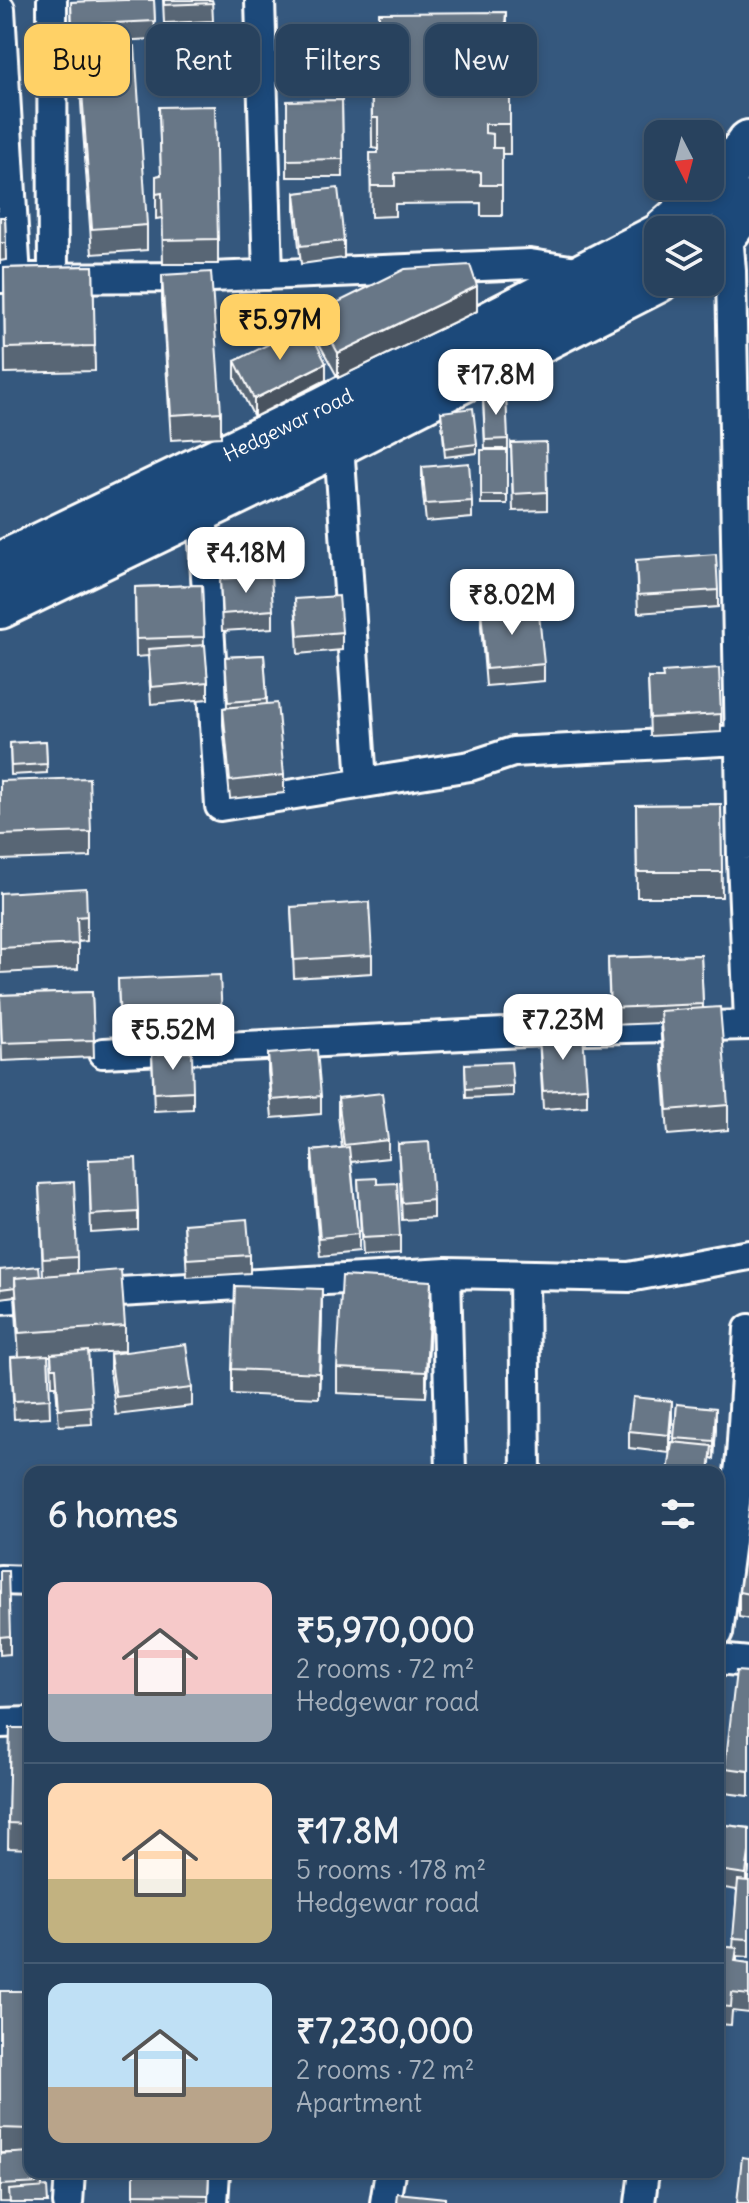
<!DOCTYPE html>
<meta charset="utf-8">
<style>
:root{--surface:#28425e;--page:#344d67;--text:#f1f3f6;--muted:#a5b0bc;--line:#445b73;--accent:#ffd166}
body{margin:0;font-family:Delius,sans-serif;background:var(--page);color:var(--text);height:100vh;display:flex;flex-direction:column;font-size:30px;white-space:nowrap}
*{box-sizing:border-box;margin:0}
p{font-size:26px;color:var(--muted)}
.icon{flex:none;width:44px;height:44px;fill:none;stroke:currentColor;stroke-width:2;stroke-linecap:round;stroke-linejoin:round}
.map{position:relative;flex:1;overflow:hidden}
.side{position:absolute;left:24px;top:1466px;width:700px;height:712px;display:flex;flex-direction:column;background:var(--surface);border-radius:16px;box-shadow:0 4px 12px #0003,0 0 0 2px var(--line)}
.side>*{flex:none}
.hud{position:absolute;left:24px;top:24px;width:702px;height:72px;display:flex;gap:16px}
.needle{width:52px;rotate:174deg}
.buttons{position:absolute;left:644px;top:120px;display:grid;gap:16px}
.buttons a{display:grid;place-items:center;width:80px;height:80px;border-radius:16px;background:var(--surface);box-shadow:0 4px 12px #0003,0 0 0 2px var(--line);font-size:40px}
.price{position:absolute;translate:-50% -68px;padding:0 18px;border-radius:16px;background:#fff;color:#222;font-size:26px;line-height:52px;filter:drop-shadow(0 2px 4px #0008)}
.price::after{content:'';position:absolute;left:50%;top:48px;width:24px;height:18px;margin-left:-12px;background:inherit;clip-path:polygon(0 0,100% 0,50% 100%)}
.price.current{background:var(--accent);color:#111}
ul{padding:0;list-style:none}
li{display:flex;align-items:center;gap:24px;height:200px;padding:0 24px}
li+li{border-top:2px solid var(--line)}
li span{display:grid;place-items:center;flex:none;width:224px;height:160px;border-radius:16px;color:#555}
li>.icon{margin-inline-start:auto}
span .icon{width:96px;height:96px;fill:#fffc;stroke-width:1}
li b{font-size:34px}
h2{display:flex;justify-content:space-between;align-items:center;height:96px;padding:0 24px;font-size:34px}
.tag{padding:0 28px;border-radius:16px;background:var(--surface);box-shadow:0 4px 12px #0003,0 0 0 2px var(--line);font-size:28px;line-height:72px}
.tag.current{background:var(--accent);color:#111}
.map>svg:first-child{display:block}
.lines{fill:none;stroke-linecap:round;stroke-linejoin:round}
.street-casing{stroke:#fff;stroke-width:34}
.secondary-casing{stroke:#fff;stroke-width:48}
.street{stroke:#1f4a7a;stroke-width:28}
.secondary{stroke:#1f4a7a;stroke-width:42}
.wall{fill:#596674;stroke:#fff;stroke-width:2}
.shaded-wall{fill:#49535e;stroke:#fff;stroke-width:2}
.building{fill:#687787;stroke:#fff;stroke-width:2}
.labels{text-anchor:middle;stroke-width:6;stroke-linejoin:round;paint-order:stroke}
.street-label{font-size:20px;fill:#fff;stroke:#1f4a7a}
</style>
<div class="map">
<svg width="749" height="2203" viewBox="0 0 749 2203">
<rect width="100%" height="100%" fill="#35587e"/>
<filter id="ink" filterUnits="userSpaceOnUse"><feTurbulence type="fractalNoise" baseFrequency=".0125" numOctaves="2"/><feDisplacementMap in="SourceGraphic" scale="16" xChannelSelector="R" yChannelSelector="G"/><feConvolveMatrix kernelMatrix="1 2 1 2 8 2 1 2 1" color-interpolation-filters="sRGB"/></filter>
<g filter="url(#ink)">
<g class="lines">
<defs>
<path id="street" d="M52,0L53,278
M260,0L268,275
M0,9L16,278
M727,221L731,271L742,859L749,1021
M0,278L211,277L530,264L584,272L587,277
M333,429L339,444L362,782
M202,510L220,806L470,766L513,752L740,740
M103,1053L585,1029L749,1025
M446,1273L451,1472
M524,1275L526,1472
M0,1299L446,1273L629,1277L749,1255
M0,1580L30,1581
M718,1633L741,1457L749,1329
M718,1659L749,1662
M0,1723L30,1722
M68,2203L70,2172
M213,2203L215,2172
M385,2203L390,2172
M640,2203L644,2172"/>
<path id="secondary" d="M665,230L722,180L749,142
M710,245L728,231L749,203
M0,564L324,408L658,236
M0,607L339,444L658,281"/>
</defs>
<use href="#street" class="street-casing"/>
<use href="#secondary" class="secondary-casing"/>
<use href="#street" class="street"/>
<use href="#secondary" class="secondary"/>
</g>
<path class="wall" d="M154,0L155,39L72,43L71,2Z
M163,0H212L213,21L164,23Z
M371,30L506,43L503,97H510V154H502V216H481V203L395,204V216L371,217L370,153H378V149L372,148Z
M79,50L147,225V250L92,254L79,75Z
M342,100L343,177H287V101Z
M159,107L218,239V264H163L162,218L156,219V176L161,175Z
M295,193L344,241V258L301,264L295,211Z
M0,217H5L6,260L0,261Z
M93,266L95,371L5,373L4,268Z
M162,275L221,412V437L171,440L162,300Z
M477,311L338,378L316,338V313Z
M235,361L326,380L254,417L235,379Z
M483,395L508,439V449H485Z
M441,412L477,444V453L445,457Z
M511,443L547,492V510L513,511Z
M481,450H507V504H481Z
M422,467L472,501V518L426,522L422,485Z
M636,560L718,590V607L638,613Z
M220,579L273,610V628L222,631Z
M202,585L204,645L208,682V699L151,704L148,656L136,657L135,587Z
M295,599L342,632V650L298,654Z
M481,609L544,664V681L486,686L481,626Z
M264,655L267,704L284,775V793L230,799L223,725V708L227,707L225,657Z
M648,678L721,714V732L650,736Z
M46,741L47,773L11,775L10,743Z
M0,781L91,832V857L0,860Z
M721,804L722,897H637L636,805Z
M0,893L87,916V941L78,942V969L0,973Z
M291,907L372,955V973L294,978Z
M701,955L703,1008L728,1105V1130L668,1135L660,1023L610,1025L608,958Z
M118,979L222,1019V1036L120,1040Z
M92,992L94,1057L2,1061L0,995Z
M539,1037L587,1088V1106L543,1109Z
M152,1054L193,1091V1109L154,1111Z
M268,1054L321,1096V1114L272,1118L268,1072Z
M465,1064L513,1086V1096L466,1098Z
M338,1098L388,1140V1158L351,1162L358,1234V1252L320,1256L312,1169V1151L342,1148L338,1116Z
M398,1144L433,1200V1218L402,1220Z
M89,1160L138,1212V1230L91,1233Z
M358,1179L377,1184L400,1236V1254L362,1256Z
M39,1184L77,1257V1273L125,1326V1351L88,1353L92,1424L59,1426L56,1386H52L51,1356H48L50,1417L14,1419L11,1357H19L15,1296L0,1298V1270L43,1276Z
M184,1224L250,1255V1273L187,1277Z
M431,1306L426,1397L337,1393V1368Z
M322,1314L319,1398L232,1394V1369Z
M110,1354L192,1388V1406L116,1415L110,1371Z
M677,1404L716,1426L714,1459L674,1442Z
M672,1419L669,1453L629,1448V1431Z
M749,1525V1619L739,1617V1592Z
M0,1571L10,1636V1654L0,1655Z
M749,1672V1796L725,1793V1768Z
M10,1728H30V1849L8,1848Z
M718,1824L749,1828V1869L747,1881H749V1957L737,1956V1962L749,1963V2013L732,2011L731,2025L718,2024V1946L733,1948L737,1890L718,1887Z
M0,1991H30V2172L42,2183V2188L48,2203L0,2202V2154L11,2153H0Z
M134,2172H209L208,2203H134Z"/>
<path class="shaded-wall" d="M506,12V43L503,80V50Z
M477,286V311L338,378V353Z
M326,363V380L254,417V399Z
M431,1281V1306L426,1397V1372Z
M322,1289V1314L319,1398V1373Z
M672,1401V1419L669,1453V1435Z
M716,1408V1426L714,1459V1441Z
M749,1852V1869L746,1891V1874Z"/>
<path class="building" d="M125,0H154L155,21L72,25L71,2Z
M164,0H212L213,3L164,5Z
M506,12L503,50L494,49L495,73H503V97H510V124H485V133L493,134V148H502V185H481V172L395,173V186H371L370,153H378V118H372V73H382L381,54H371V30H379V13Z
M135,46L147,225L92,229L79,50Z
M342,100L343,159L287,160V101Z
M215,106L218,239L163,240L162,193L156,194V176L161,175L159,107Z
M338,188L344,241L301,246L295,193Z
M0,217H5L6,243H0Z
M470,265L477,286L338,353L316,313L405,269Z
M93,266L95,346L5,348L4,268Z
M211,272L221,412L171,415L162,275Z
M307,325L326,363L254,399L235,361Z
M506,394L508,439L485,440L483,395Z
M473,408L477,444L445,448L441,412Z
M546,442L547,492L513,494L511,443Z
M481,450H507V495H481Z
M469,463L472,501L426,504L422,467Z
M716,554L718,590L638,595L636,560Z
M271,576L273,610L222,614L220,579Z
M202,585L204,637L136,639L135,587Z
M339,596L342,632L298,636L295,599Z
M538,604L544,664L486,669L481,609Z
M205,645L208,682L151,687L148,649Z
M264,655L267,699L228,702L225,657Z
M719,668L721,714L650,718L648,678H663L662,672Z
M277,703L284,775L230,781L223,708Z
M46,741L47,764L11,766L10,743Z
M89,778L91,832L0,835V781Z
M721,804L722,872H637L636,805Z
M86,888L87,916L77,917L78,944L0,948V893Z
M369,902L372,955L294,960L291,907Z
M701,955L703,1004L610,1008L608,958Z
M220,975L222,1019L120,1023L118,979Z
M92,992L94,1040L2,1043L0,995Z
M720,1007L728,1105L668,1110L660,1011Z
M583,1034L587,1088L543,1091L539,1037Z
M317,1050L321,1096L272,1100L268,1054Z
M192,1052L193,1091L154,1093L152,1054Z
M511,1062L513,1086L466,1089L465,1064Z
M382,1093L388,1140L344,1145L338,1098Z
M429,1142L433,1200L402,1203L398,1144Z
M349,1147L358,1234L320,1238L312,1151Z
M136,1158L138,1212L91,1215L89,1160Z
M377,1178V1184L397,1183L400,1236L362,1238L358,1179Z
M74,1182L77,1257L43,1259L39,1184Z
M247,1219L250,1255L187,1259L184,1224Z
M39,1266L40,1276L15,1278V1287L0,1289V1270Z
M121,1270L125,1326L19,1333L15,1278Z
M342,1276L431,1281L426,1372L337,1368Z
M235,1286L322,1289L319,1373L232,1369Z
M186,1344L192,1388L116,1397L110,1354Z
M88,1351L92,1406L59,1409L56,1368H52L51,1354Z
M48,1355L50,1399L14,1401L11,1357Z
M633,1397L672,1401L669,1435L629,1431Z
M677,1404L716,1408L714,1441L674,1438Z
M672,1442L712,1446L709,1472H668Z
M549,1468L587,1472H548Z
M749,1525V1594L739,1592Z
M0,1571H8L10,1636L0,1637Z
M736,1671L749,1672V1771L725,1768Z
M10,1728H30V1824L8,1823Z
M718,1824L749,1828V1852L746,1874L718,1870Z
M738,1880L749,1881V1939L733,1938Z
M718,1946L737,1948L735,1961L749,1963V1995L732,1993L731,2007L718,2006Z
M0,1991H30V2129L0,2128Z
M30,2152V2172H42V2183L0,2185V2154Z
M742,2157L749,2158V2203H737Z
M134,2172H209L208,2195L134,2194Z
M47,2187L48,2203H10L9,2190Z
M397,2193L445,2198V2203H396Z"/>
</g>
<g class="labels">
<g class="street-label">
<text transform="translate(288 425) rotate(-26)" y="7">Hedgewar road</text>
</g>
</g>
</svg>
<div class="buttons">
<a><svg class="needle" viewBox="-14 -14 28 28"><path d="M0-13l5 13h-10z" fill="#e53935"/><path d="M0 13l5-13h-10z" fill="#a5b0bc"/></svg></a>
<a><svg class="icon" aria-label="layers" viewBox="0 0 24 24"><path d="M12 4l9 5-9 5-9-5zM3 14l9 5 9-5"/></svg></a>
</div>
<b class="price current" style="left:280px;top:362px">₹5.97M</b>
<b class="price" style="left:496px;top:417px">₹17.8M</b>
<b class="price" style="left:246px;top:595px">₹4.18M</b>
<b class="price" style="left:512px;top:637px">₹8.02M</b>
<b class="price" style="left:563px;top:1062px">₹7.23M</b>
<b class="price" style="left:173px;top:1072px">₹5.52M</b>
<div class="hud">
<a class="tag current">Buy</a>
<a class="tag">Rent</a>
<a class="tag">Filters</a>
<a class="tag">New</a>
</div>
<section class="side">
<h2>6 homes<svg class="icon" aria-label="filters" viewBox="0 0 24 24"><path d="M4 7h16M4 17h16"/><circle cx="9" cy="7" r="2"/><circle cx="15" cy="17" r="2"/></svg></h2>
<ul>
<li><span style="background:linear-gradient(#f6c9c9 70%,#9aa5b1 0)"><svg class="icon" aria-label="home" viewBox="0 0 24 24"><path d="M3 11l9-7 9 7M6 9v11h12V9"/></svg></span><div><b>₹5,970,000</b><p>2 rooms · 72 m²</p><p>Hedgewar road</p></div></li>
<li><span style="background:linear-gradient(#ffd9b3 60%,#c2b280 0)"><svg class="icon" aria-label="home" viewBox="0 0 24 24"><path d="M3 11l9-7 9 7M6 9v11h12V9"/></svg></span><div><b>₹17.8M</b><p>5 rooms · 178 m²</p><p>Hedgewar road</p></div></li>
<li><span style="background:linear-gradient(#bfe0f5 65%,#b9a48a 0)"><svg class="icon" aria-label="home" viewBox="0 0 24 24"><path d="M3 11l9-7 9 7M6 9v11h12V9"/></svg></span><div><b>₹7,230,000</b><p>2 rooms · 72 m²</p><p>Apartment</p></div></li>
</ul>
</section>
</div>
